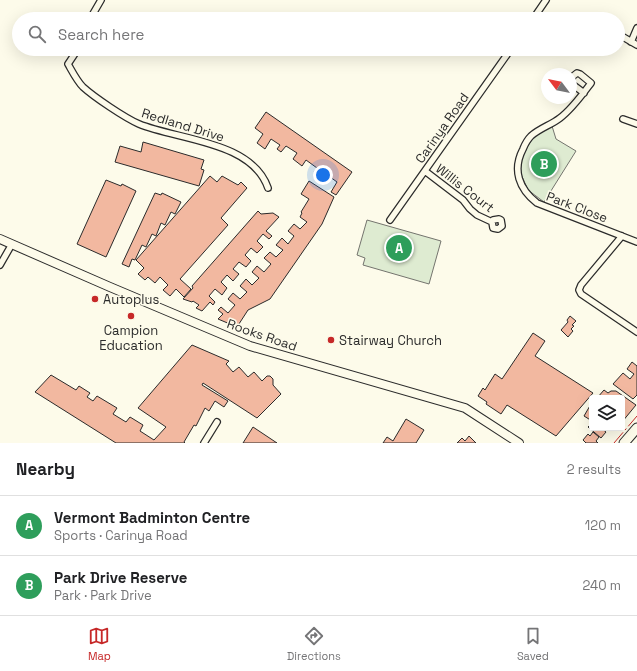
<!DOCTYPE html>
<meta charset="utf-8">
<style>
:root{--surface:#fff;--page:#f2f2f2;--text:#202124;--muted:#757577;--line:#e0e0e0;--accent:#c62828}
body{margin:0;font-family:"Space Grotesk",sans-serif;background:var(--page);color:var(--text)}
.controls{position:absolute;right:12px;bottom:12px;display:grid;overflow:hidden;border-radius:4px;box-shadow:0 4px 16px #0002}
.controls button{width:36px;height:36px;display:grid;place-items:center;padding:0;border:0;border-bottom:1px solid var(--line);background:var(--surface);color:var(--text);font:20px sans-serif}
.compass{position:absolute;left:541px;top:68px;width:36px;height:36px;border-radius:50%;background:var(--surface);box-shadow:0 4px 16px #0002;rotate:302deg}
.you{position:absolute;left:323px;top:175px;width:14px;height:14px;margin:-10px;border:3px solid #fff;border-radius:50%;background:#1a73e8;box-shadow:0 0 0 6px #1a73e833}
.badge{display:grid;place-items:center;width:26px;height:26px;border-radius:50%;background:var(--accent);color:#fff;font-size:13px;font-weight:700}
.pin{position:absolute;translate:-50% -50%;border:2px solid #fff;box-shadow:0 1px 4px #0006}
.list{margin:0;padding:0;list-style:none}
h2{display:flex;justify-content:space-between;align-items:center;height:52px;margin:0;padding:0 16px;font-size:17px}
h2 small{font-size:13px;font-weight:400;color:var(--muted)}
.list li{display:grid;grid-template-columns:26px 1fr auto;gap:12px;align-items:center;box-sizing:border-box;height:60px;padding:0 16px;border-top:1px solid var(--line)}
.list b{display:block;font-size:15px;white-space:nowrap}
.list p{margin:0;font-size:13px;white-space:nowrap;color:var(--muted)}
.list em{font-size:13px;font-style:normal;color:var(--muted)}
.icon{flex:none;width:22px;height:22px;fill:none;stroke:currentColor;stroke-width:2;stroke-linecap:round;stroke-linejoin:round}
.map{position:relative;flex:none;width:637px;height:443px;overflow:hidden}
.search{position:absolute;background:var(--surface);box-shadow:0 4px 16px #0002;left:12px;right:12px;top:12px;height:44px;display:flex;align-items:center;gap:10px;box-sizing:border-box;padding:0 14px;border-radius:22px;color:var(--muted);font-size:15px}
.sheet{height:172px;background:var(--surface)}
nav{display:flex;justify-content:space-around;align-items:center;box-sizing:border-box;height:56px;border-top:1px solid var(--line);background:var(--surface);font-size:11px;color:var(--muted)}
nav a{display:grid;justify-items:center;gap:2px}
nav .on{color:var(--accent)}
.map>svg:first-child{display:block}
.green{fill:#deebd1;stroke:#74746e}
.building{fill:#f2b8a0;stroke:#2b2b2b}
.lines{fill:none;stroke-linecap:round;stroke-linejoin:round}
.street-casing{stroke:#2b2b2b;stroke-width:8}
.secondary-casing{stroke:#2b2b2b;stroke-width:10}
.primary-casing{stroke:#2b2b2b;stroke-width:11}
.street{stroke:#fdfbea;stroke-width:5.5}
.secondary{stroke:#fdfbea;stroke-width:8}
.primary{stroke:#fdfbea;stroke-width:9}
.power{stroke:#c62828;stroke-width:1;stroke-dasharray:14 3 2 3;stroke-linecap:butt}
.poi-dot{fill:#c62828;stroke:#fdfbea;stroke-width:1.5}
.labels{text-anchor:middle;dominant-baseline:central;stroke-width:3;stroke-linejoin:round;paint-order:stroke}
.street-label{font-size:13px;fill:#2b2b2b;stroke:#fdfbea}
.poi-label{font-size:13px;fill:#2b2b2b;stroke:#fdfbea;text-anchor:start}
</style>
<div class="map">
<svg width="637" height="443" viewBox="0 0 637 443">
<rect width="100%" height="100%" fill="#fdfbea"/>
<path class="green" d="M552 126 556 139 576 151 544 202 528 190 520 172 521 156 534 137Z
M367 220 441 241 429 284 363 265 365 258 357 255Z"/>
<path class="building" d="M266 112 352 172 336 195 331 192 337 182 326 174 323 178 314 172 317 168 306 160 302 166 293 159 297 153 286 146 281 152 277 149 280 145 271 139 265 149 257 143 263 134 255 128Z
M143 142 204 160 201 169 204 170 199 186 115 162 120 146 141 152Z
M210 176 217 182 222 176 238 185 241 182 247 188 221 218 228 225 180 279 191 289 184 297 176 289 170 296 163 290 168 285 160 277 155 283 148 277 145 280 138 274 144 268 136 260Z
M106 180 121 186 122 184 136 191 106 257 77 244Z
M309 181 334 197 322 224 270 299 248 310 237 327 218 319 223 314 218 310 221 307 228 313 235 305 228 299 233 293 240 299 247 292 240 286 246 279 252 285 259 278 252 272 257 266 264 272 271 264 264 258 270 252 276 257 283 250 276 245 282 238 288 244 294 236 288 231 294 224 300 229 307 222 300 217 302 213 301 212 309 199 301 194Z
M155 193 161 195 162 193 181 202 175 214 171 212 165 225 161 223 156 236 152 234 146 247 142 245 135 260 132 259 129 267 122 264Z
M258 211 261 214 273 213 279 217 266 231 272 236 269 239 263 234 257 241 263 247 257 253 251 248 245 255 251 261 246 267 239 262 233 269 239 274 233 281 227 275 221 282 227 288 222 295 215 289 209 296 215 302 213 305 210 302 202 311 196 308 199 305 193 301 192 302 183 299 193 288 192 286Z
M570 316 576 321 572 325 574 326 571 329 573 331 568 337 561 330 568 322 567 320Z
M533 333 545 341 535 356 593 393 556 436 507 405 501 414 486 404 487 402 478 396 483 388 485 390 495 374 502 379Z
M192 345 229 361 226 364 233 372 239 367 248 377 254 372 262 381 267 376H270L273 379V385L281 394 257 418 203 383 202 385 228 401 224 407 215 401 209 411 205 408 196 426 194 425 184 442 185 443H116L35 392 51 375 76 390 79 386 90 393 87 397 93 401 97 396 117 408 113 414 126 422 130 417 143 425 140 431 154 440 166 427 138 408Z
M632 362 637 366V395L633 399 613 384 623 373 630 379 634 374 627 369Z
M604 390 608 393 611 391H616L636 405 622 422V398H597Z
M591 404 592 405V421L584 416Z
M406 419 424 430 416 443H383L387 437 393 441Z
M592 423V428H601L606 432 601 438 588 427Z
M253 427 277 443H243Z
M593 432 599 437 596 441 598 443H586L583 440 588 434 590 436Z
M469 436 476 443H457L462 438 465 441Z"/>
<g class="lines">
<g class="street-casing">
<path id="street" d="M90 19 101 0
M533 19 546 0
M618 34 637 45
M631 42 637 28
M78 49 68 64C72 71 77 81 83 87 94 97 125 118 139 124 178 140 252 141 268 188
M584 93 572 84V77L577 73 580 74 591 83C582 95 572 109 560 118 551 125 540 128 531 136 528 139 525 144 523 149 512 170 519 189 537 203L637 242
M623 119 637 124
M425 171 463 200 470 209 477 215 492 222 493 228 498 229 502 226 501 220 499 219 493 220 492 222
M390 220 511 49
M622 236 581 285 579 290 581 294 637 332
M0 265 12 244
M204 443 217 422"/>
</g>
<g class="secondary-casing">
<path id="secondary" d="M0 239 110 287 250 346 465 408 519 443"/>
</g>
<g class="primary-casing">
<path id="primary" d="M624 443 637 428"/>
</g>
<use href="#street" class="street"/>
<use href="#secondary" class="secondary"/>
<use href="#primary" class="primary"/>
<path class="power" d="M614 443 637 416"/>
</g>
<g class="poi-dot">
<circle cx="95" cy="299" r="4"/>
<circle cx="131" cy="316" r="4"/>
<circle cx="331" cy="340" r="4"/>
</g>
<g class="labels">
<g class="street-label">
<text transform="translate(183 125) rotate(17)">Redland Drive</text>
<text transform="translate(442 128) rotate(-55)">Carinya Road</text>
<text transform="translate(465 188) rotate(38)">Willis Court</text>
<text transform="translate(577 207) rotate(21)">Park Close</text>
<text transform="translate(262 335) rotate(19)">Rooks Road</text>
</g>
<g class="poi-label">
<text x="103" y="299">Autoplus</text>
<text x="131" y="330" text-anchor="middle">Campion<tspan x="131" dy="15">Education</tspan></text>
<text x="339" y="340">Stairway Church</text>
</g>
</g>
</svg>
<div class="controls">
<button><svg class="icon" aria-label="layers" viewBox="0 0 24 24"><path d="M12 4l9 5-9 5-9-5zM3 14l9 5 9-5"/></svg></button>
</div>
<svg class="compass" viewBox="-18 -18 36 36"><path d="M0-13l5 13h-10z" fill="#e53935"/><path d="M0 13l5-13h-10z" fill="#757577"/></svg>
<div class="you"></div>
<div class="pin badge" style="left:399px;top:248px;background:#2e9e5b">A</div>
<div class="pin badge" style="left:544px;top:164px;background:#2e9e5b">B</div>
<div class="search"><svg class="icon" aria-label="search" viewBox="0 0 24 24"><circle cx="10" cy="10" r="6"/><path d="M15 15l6 6"/></svg>Search here</div>
</div>
<section class="sheet">
<h2>Nearby<small>2 results</small></h2>
<ul class="list">
<li><span class="badge" style="background:#2e9e5b">A</span><div><b>Vermont Badminton Centre</b><p>Sports · Carinya Road</p></div><em>120 m</em></li>
<li><span class="badge" style="background:#2e9e5b">B</span><div><b>Park Drive Reserve</b><p>Park · Park Drive</p></div><em>240 m</em></li>
</ul>
</section>
<nav>
<a class="on"><svg class="icon" aria-label="map" viewBox="0 0 24 24"><path d="M3 6l6-2 6 2 6-2v14l-6 2-6-2-6 2zM9 4v14M15 6v14"/></svg>Map</a>
<a><svg class="icon" aria-label="directions" viewBox="0 0 24 24"><path d="M12 3l9 9-9 9-9-9zM9 14v-3h6M13 9l2 2-2 2"/></svg>Directions</a>
<a><svg class="icon" aria-label="saved" viewBox="0 0 24 24"><path d="M7 4h10v16l-5-4-5 4z"/></svg>Saved</a>
</nav>
